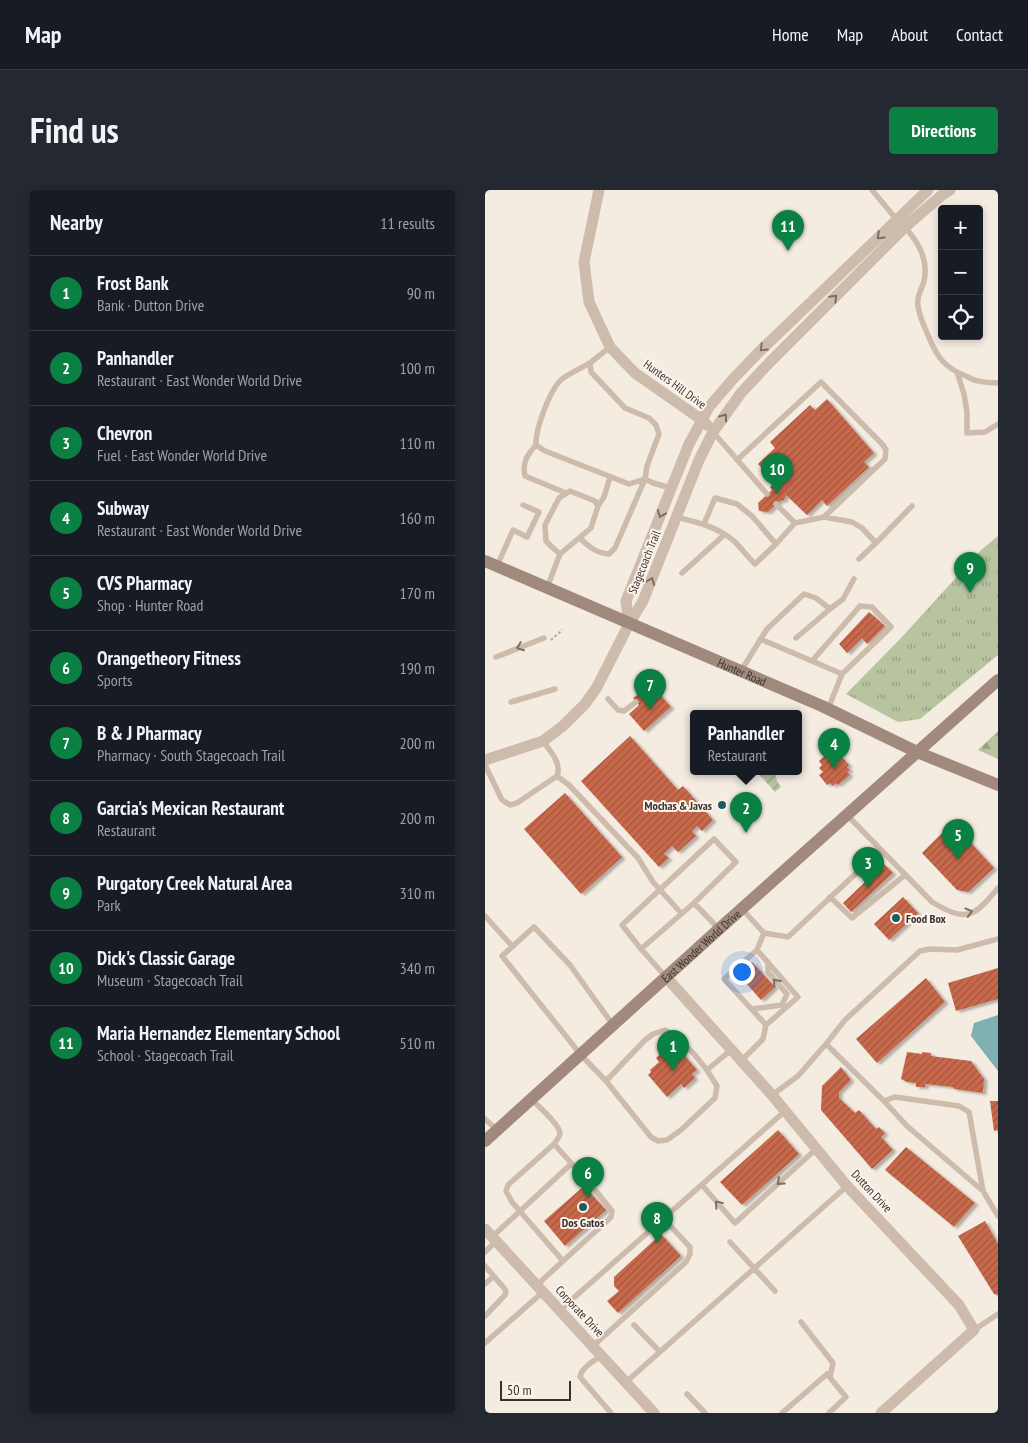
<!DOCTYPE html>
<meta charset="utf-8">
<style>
:root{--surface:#171b24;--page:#242831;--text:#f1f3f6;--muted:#9ea1a6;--line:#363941;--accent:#0b8043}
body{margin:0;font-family:"PT Sans Narrow",sans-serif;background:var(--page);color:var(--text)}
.controls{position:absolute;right:15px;top:15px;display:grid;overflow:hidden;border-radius:5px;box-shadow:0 2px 8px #0003}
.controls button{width:45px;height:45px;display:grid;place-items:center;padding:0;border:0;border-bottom:1px solid var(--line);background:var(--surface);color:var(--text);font:25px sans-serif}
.scale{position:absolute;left:15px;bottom:12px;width:71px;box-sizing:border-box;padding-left:5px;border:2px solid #3b302b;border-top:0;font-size:14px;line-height:18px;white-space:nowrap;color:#3b302b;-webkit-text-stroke:4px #fbf5ee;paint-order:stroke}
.you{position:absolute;left:256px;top:781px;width:18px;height:18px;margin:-12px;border:4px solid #fff;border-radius:50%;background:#1a73e8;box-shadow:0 0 0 8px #1a73e833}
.badge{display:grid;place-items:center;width:32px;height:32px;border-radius:50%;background:var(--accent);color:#fff;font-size:16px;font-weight:700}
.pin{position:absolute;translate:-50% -41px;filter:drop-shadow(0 1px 2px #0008)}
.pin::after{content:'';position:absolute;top:26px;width:18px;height:15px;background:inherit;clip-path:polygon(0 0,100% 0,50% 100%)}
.popup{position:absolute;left:205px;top:520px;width:112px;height:65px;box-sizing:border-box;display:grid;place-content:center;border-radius:5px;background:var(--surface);filter:drop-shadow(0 1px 4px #0005);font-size:16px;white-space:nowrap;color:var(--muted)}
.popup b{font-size:19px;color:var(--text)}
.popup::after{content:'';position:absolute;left:50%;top:100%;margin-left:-10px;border:10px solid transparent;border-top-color:var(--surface)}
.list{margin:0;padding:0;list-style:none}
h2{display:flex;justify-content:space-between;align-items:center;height:65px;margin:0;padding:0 20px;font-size:21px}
h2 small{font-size:16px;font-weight:400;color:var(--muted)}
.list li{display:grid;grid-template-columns:32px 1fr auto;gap:15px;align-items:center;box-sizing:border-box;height:75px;padding:0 20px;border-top:1px solid var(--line)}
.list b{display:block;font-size:19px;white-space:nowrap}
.list p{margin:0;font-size:16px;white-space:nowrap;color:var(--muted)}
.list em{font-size:16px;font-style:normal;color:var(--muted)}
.icon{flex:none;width:28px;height:28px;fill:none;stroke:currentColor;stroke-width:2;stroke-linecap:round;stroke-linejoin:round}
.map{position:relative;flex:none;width:513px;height:1223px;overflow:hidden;border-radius:5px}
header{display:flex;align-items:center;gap:30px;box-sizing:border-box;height:70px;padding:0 25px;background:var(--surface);border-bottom:1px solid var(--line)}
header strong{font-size:24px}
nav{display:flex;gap:28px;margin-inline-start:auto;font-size:18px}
.intro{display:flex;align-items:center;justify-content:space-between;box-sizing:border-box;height:120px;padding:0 30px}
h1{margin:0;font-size:35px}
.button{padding:12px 22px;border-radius:5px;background:var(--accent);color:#fff;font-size:18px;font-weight:700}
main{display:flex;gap:30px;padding:0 30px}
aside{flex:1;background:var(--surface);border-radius:5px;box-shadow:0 2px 8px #0003}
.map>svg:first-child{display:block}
.grass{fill:url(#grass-tufts)}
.forest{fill:url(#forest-firs)}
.garden{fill:url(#garden-furrows)}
.water{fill:#7fb0b2}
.building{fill:url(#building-hatch);filter:url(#shadow)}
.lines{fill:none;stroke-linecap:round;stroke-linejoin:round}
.path{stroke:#b9a596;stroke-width:2;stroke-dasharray:2.5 2.5;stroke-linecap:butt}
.lane{stroke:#cdbbac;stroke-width:5.5}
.street{stroke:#cdbbac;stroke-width:11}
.secondary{stroke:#a18a7d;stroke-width:12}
.oneway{stroke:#7d6f65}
.poi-dot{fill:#1f5a5e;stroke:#fbf5ee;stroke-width:2}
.labels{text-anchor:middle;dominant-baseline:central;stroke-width:4;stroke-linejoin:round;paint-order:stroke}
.street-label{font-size:12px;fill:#3b302b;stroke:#fbf5ee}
.poi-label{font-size:12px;font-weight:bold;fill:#3b302b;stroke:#fbf5ee;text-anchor:end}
</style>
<header>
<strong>Map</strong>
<nav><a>Home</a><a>Map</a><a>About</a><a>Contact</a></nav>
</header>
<div class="intro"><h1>Find us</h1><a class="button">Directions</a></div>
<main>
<aside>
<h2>Nearby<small>11 results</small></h2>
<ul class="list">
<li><span class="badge">1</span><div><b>Frost Bank</b><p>Bank · Dutton Drive</p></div><em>90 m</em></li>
<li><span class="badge">2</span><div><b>Panhandler</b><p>Restaurant · East Wonder World Drive</p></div><em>100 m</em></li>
<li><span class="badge">3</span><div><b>Chevron</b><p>Fuel · East Wonder World Drive</p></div><em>110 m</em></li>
<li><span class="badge">4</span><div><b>Subway</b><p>Restaurant · East Wonder World Drive</p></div><em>160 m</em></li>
<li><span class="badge">5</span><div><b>CVS Pharmacy</b><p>Shop · Hunter Road</p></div><em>170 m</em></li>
<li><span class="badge">6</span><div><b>Orangetheory Fitness</b><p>Sports</p></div><em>190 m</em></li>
<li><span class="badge">7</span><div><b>B &amp; J Pharmacy</b><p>Pharmacy · South Stagecoach Trail</p></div><em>200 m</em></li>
<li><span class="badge">8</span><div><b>Garcia's Mexican Restaurant</b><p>Restaurant</p></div><em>200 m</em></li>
<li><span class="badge">9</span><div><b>Purgatory Creek Natural Area</b><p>Park</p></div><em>310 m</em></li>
<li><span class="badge">10</span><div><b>Dick's Classic Garage</b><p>Museum · Stagecoach Trail</p></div><em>340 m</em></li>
<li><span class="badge">11</span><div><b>Maria Hernandez Elementary School</b><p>School · Stagecoach Trail</p></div><em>510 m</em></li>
</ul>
</aside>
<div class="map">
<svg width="513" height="1223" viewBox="0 0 513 1223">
<defs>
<pattern id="grass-tufts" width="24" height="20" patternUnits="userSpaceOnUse" patternTransform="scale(1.25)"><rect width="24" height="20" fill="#b8c4a0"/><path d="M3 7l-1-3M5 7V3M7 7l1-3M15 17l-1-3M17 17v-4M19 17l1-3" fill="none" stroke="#97a083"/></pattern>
<pattern id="forest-firs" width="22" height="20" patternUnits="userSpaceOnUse" patternTransform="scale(1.25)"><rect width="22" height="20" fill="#b8c4a0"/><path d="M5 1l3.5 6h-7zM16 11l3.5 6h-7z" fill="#97a083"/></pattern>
<pattern id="garden-furrows" width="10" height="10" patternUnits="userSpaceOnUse" patternTransform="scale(1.25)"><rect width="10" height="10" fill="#b8c4a0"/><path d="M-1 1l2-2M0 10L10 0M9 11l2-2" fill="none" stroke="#97a083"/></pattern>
<pattern id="building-hatch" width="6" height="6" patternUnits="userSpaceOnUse" patternTransform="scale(1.25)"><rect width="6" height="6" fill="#c8694b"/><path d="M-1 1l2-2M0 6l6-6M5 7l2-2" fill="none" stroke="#a4573f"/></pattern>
<filter id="shadow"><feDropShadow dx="3.5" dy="2" stdDeviation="1" flood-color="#0004"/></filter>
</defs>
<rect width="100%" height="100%" fill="#f4ebe1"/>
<path class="grass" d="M513 346V465L435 529 413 532 361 504 417 447 496 360Z"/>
<path class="forest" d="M513 541V569L493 560Z"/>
<path class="garden" d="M272 582H290L292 591 296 597 290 602Z"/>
<path class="water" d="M513 825V881L486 846 489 833Z"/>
<path class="building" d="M342 209 389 263 379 272 384 277 342 316 337 310 322 325 301 305 299 310 295 311 283 322 274 321 273 313 287 300 285 297 290 292 273 274 290 258 285 252 325 215 330 220Z
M384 422 400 436 382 454 377 448 362 463 354 454Z
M171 500 186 517 159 541 144 524 154 515 148 508 156 502 161 508Z
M145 546 193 600 198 596 228 630 217 641 212 636 207 641 211 646 193 662 187 656 179 664 184 668 174 677 96 591Z
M346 560 353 568 355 565 364 575 362 577 365 580 362 582 365 585 353 595 351 593 348 596 345 593 342 595 334 585 338 582 334 578 337 575 334 571Z
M80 603 137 667 96 704 39 639Z
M462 638 474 640 509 678 483 702 472 700 437 663Z
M399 674 408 683 366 722 358 713Z
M418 707 433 723 404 750 389 734Z
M267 772 290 797 276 810 253 784Z
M513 778V809L471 821 463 793Z
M441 788 460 812 392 873 371 849Z
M187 856 191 861 194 859 212 880 207 884 210 888 199 898 196 894 182 907 163 885 166 882 165 880 174 872 171 868 179 860 180 862Z
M422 862 437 864V862L446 863V866L486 871 499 889 498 903 469 899 468 897 440 894V897H431V893L422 892 416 889Z
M356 877 366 890 354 902V908L370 923 374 920 391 939 394 937 400 943 396 947 408 960 387 979 336 920 337 896Z
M505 911H513V940L509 941Z
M293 940 314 964 257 1015 235 992Z
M421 957 490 1013 469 1037 400 980Z
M99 996 121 1020 80 1056 59 1031Z
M500 1031 513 1054V1105L509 1104 473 1046Z
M176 1044 196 1066 133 1123 122 1111 134 1101 129 1096V1087Z"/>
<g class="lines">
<path class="path" d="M66 450 75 442 77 439"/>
<path class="lane" d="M387 0 412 30
M419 36C433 52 444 69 439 91 437 100 431 106 433 116 434 126 439 136 443 145 452 168 460 178 483 187 487 189 490 191 494 191 500 193 507 192 513 193
M125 157 105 173 106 182 140 218 164 228 171 235 174 244 162 276 160 289 168 293 186 298
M105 173C96 178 85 183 77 189 65 199 50 240 51 255L60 261 144 294 160 289
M472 182 479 204 482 222V243L500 242 513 234
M228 242 282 304
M51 255C42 265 37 273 40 286L81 303
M252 270 336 192 398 255 401 260 400 269 339 327
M291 314 310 333
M113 316 119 307 125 287
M191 327C211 332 233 337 249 351 256 358 263 367 270 374L291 354 310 333 339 327 367 332 377 338 391 353 427 316
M219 334 230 308 252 314 267 326 291 354
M95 348C104 357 111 363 124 364L130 358 160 289
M374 369 391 353
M12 376 28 340 42 347 54 322 38 315
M197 383 239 345
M62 398 75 364 106 338 113 316 110 311 85 301 74 308 60 335 61 351 68 358 75 364
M311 448 345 419
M275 449 327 471 375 416 387 417 406 437 357 484 343 519
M11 467 59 448
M327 471 357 484
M256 481 282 439 319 404 331 408 345 419 358 409 369 389
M159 505 164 500 172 483
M123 509 133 520 139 521 151 512
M26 512 70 499
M0 575 17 610 25 615 32 613 72 586C77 573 65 561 58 551
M72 586 84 595 153 668 168 692 196 723
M362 625 447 712C482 733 489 727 513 698
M345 707 367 728 420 685
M257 719 279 743 303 747 396 660
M0 726 27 756
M156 759 137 735 229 649 251 672 209 713
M272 760 313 807 281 835
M181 787 156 759 209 713 234 739
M267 819 297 815 302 804 283 782V772
M180 840 193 848 209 864 222 880 232 896 230 908 196 940 182 950 173 951 166 947 121 891 159 851 168 844Z
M341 854 399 911 422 936 498 1001 513 1026
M256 871 278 849 281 835 239 789 272 760 279 743
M222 880 246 860
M121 891 96 865 17 766 49 737 85 775 128 835
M287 905 313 886 341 854 360 830 435 761 445 759 472 760 513 749
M46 909C53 916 74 934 75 943 75 947 71 951 69 954L23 995 21 1001 27 1012 78 1071 123 1030 126 1027 127 1021 107 996 69 954
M399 911 410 907 474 916 484 922 498 1001
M0 929 12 940
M217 995 250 1033 331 959
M7 1047 86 974
M245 1052 290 1101
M0 1062 11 1051
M0 1076 19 1098 21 1101 20 1105 0 1126
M0 1094 9 1086
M52 1095 78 1071
M75 1120 299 922
M316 1132 348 1173 345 1187
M149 1135 175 1162
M489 1140 513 1124
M0 1153 58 1102
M108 1156 201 1072 205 1064V1057L178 1028
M117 1165C109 1171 96 1178 95 1187L126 1223
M141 1192 362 996
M202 1204 220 1223
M297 1223 342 1184 361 1207 344 1223"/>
<path class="street" d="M114 0 99 72 104 112 125 157 150 183 217 230 222 235
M144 434 141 411 204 254 217 230 224 217 248 189 274 162 443 0
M0 570 58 551 78 536 100 514 112 497 144 434 158 411 214 270 228 242 256 203 284 173 420 37 457 5 465 0
M181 787 287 905 362 996 474 1115 489 1140 396 1223
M0 1039 169 1223"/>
<g class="secondary">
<path id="s1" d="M0 371 337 516 432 562 513 595"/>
<path id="s2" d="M0 951 234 739 513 490"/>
</g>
</g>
<defs><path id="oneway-chevron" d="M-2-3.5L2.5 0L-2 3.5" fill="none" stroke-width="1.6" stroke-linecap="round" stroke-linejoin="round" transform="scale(1.25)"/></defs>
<g class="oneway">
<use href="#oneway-chevron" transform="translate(395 46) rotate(136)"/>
<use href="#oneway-chevron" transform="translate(349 108) rotate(-45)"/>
<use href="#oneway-chevron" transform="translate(278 158) rotate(136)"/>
<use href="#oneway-chevron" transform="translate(239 227) rotate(-55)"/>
<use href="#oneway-chevron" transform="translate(176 324) rotate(112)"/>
<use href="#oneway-chevron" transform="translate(166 391) rotate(-69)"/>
<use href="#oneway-chevron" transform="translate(35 457) rotate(159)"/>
<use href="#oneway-chevron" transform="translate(484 722) rotate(-16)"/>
<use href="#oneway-chevron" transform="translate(291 792) rotate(-132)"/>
<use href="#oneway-chevron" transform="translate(295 992) rotate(138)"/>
<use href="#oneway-chevron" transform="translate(233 1014) rotate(-131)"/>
</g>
<g class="poi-dot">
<circle cx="237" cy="615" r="5"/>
<circle cx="411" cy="728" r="5"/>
<circle cx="98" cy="1017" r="5"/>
</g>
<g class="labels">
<g class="street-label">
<text transform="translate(190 194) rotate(36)">Hunters Hill Drive</text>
<text transform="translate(159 372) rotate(-68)">Stagecoach Trail</text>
<text stroke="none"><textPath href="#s1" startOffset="280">Hunter Road</textPath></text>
<text stroke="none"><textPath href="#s2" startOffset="291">East Wonder World Drive</textPath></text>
<text transform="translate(387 1001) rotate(47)">Dutton Drive</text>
<text transform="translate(95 1121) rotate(47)">Corporate Drive</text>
</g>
<g class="poi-label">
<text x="227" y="615">Mochas &amp; Javas</text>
<text x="421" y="728" text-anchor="start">Food Box</text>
<text x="98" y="1032" text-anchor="middle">Dos Gatos</text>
</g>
</g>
</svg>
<div class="controls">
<button>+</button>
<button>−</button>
<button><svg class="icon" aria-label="locate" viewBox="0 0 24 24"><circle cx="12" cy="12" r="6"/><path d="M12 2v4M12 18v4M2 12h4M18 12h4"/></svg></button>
</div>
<div class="scale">50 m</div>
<div class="you"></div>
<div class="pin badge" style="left:188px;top:881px">1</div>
<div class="pin badge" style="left:261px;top:643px">2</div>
<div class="popup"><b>Panhandler</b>Restaurant</div>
<div class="pin badge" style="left:383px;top:698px">3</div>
<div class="pin badge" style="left:349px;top:579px">4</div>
<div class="pin badge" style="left:473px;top:670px">5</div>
<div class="pin badge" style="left:103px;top:1008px">6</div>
<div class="pin badge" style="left:165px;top:520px">7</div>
<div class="pin badge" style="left:172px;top:1053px">8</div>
<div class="pin badge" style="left:485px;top:403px">9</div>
<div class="pin badge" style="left:292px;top:304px">10</div>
<div class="pin badge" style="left:303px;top:61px">11</div>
</div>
</main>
